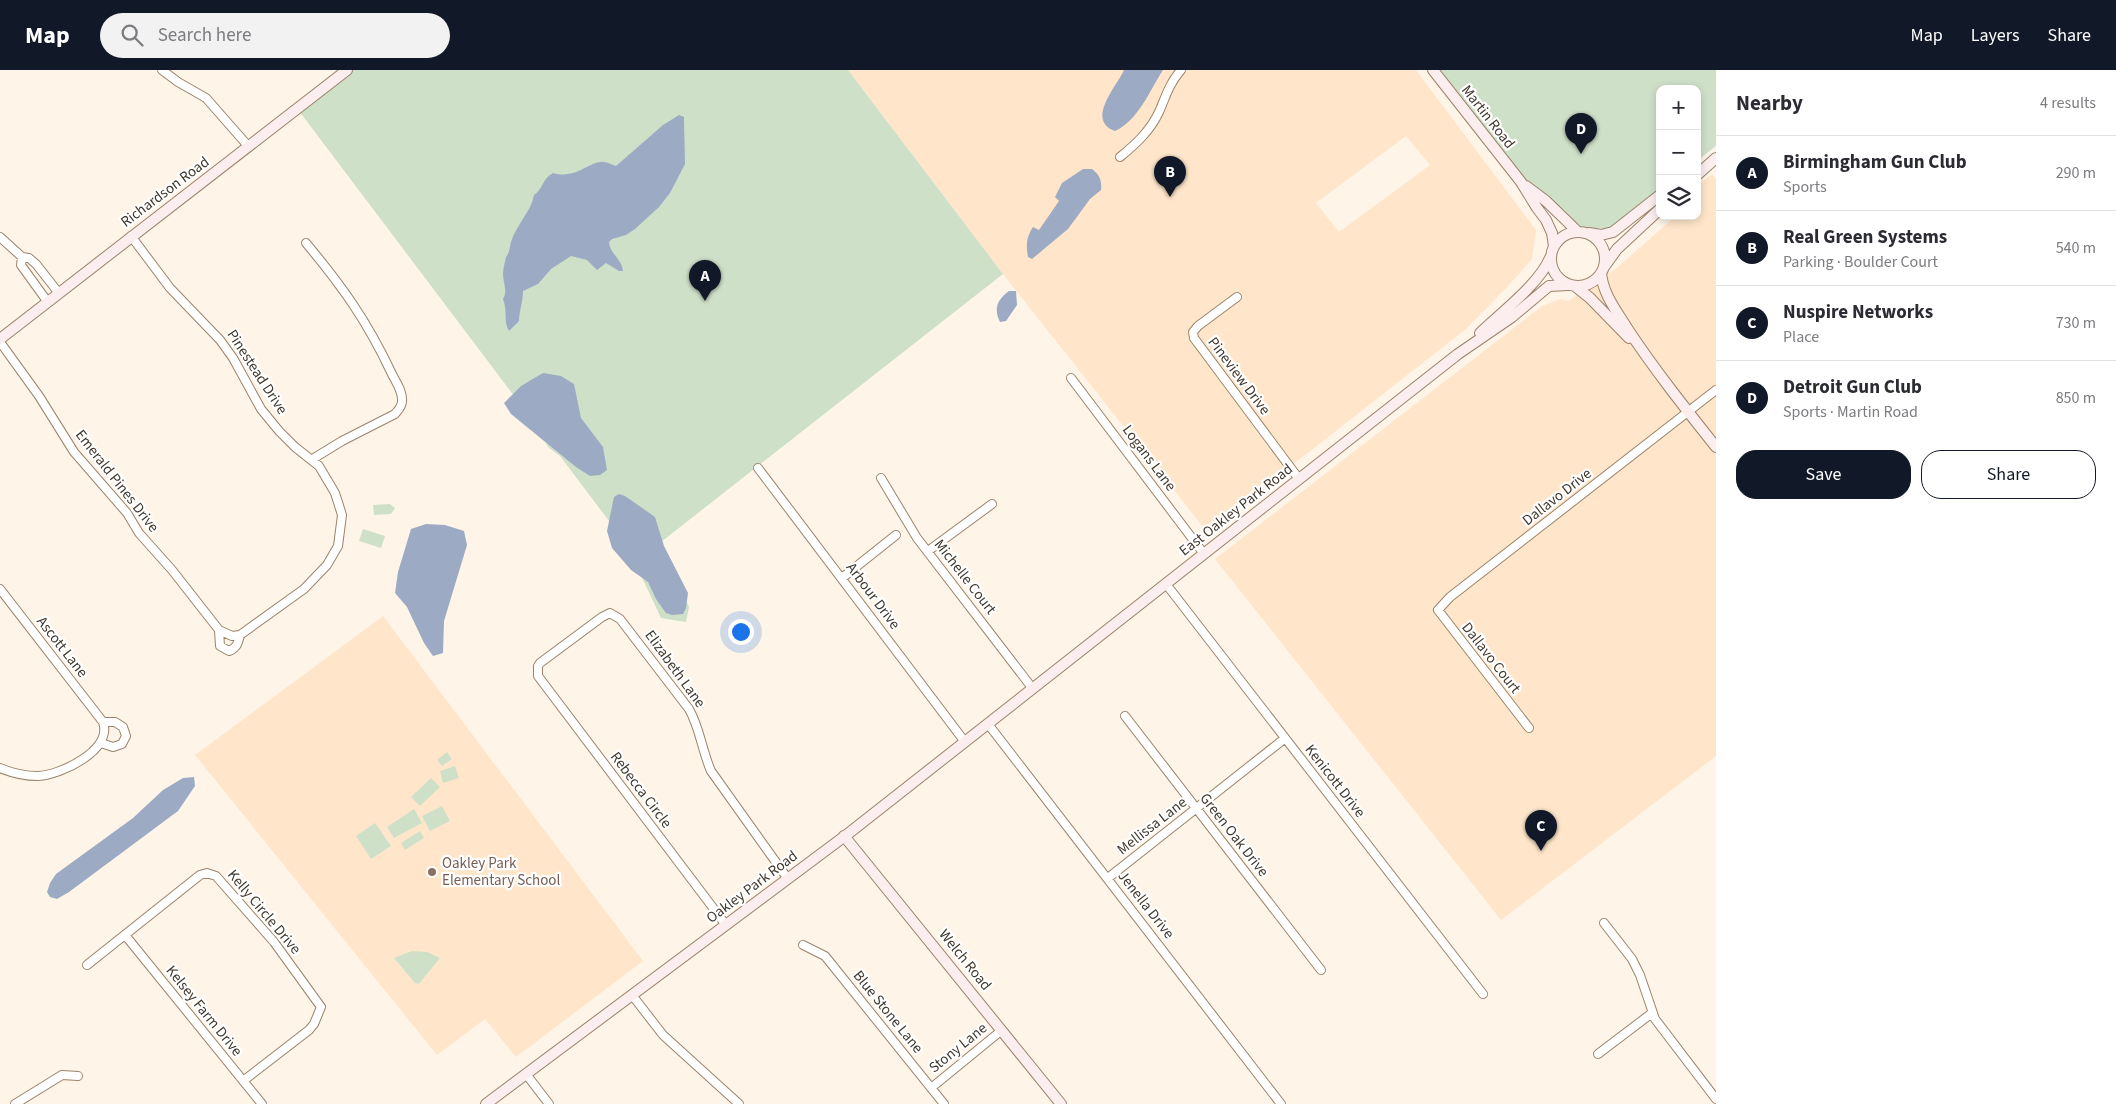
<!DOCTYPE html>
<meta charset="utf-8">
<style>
:root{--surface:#fff;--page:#f2f2f3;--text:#2b2b33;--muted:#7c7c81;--line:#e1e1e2;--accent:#111827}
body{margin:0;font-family:"Source Sans 3",sans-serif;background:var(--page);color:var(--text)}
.controls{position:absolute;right:15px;top:15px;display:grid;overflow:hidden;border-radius:10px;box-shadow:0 2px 8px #0003}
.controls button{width:45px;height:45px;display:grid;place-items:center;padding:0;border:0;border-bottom:1px solid var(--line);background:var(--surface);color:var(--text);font:25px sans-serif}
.you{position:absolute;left:740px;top:561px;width:18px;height:18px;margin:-12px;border:4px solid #fff;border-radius:50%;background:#1a73e8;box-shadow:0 0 0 8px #1a73e833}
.badge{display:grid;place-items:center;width:32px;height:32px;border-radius:50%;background:var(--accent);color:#fff;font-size:16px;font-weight:700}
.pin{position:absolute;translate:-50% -41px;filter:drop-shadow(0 1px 2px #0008)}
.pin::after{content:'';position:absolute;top:26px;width:18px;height:15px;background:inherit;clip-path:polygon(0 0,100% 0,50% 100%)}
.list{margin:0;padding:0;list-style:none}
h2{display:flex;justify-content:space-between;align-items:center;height:65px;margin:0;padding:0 20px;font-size:21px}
h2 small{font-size:16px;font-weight:400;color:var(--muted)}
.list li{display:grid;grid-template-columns:32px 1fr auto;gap:15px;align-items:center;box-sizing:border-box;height:75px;padding:0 20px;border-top:1px solid var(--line)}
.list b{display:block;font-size:19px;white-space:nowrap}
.list p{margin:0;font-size:16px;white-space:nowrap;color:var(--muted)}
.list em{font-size:16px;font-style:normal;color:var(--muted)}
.actions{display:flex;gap:10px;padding:15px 20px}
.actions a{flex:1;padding:11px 0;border:1px solid var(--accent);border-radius:20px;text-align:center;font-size:18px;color:var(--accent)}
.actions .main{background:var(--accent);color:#fff}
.icon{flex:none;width:28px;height:28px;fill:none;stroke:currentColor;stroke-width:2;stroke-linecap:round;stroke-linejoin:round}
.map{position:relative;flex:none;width:1716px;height:1034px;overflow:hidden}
header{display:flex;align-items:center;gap:30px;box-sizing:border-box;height:70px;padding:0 25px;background:var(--accent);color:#fff}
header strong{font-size:24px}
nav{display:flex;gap:28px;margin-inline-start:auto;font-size:18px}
.search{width:350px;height:45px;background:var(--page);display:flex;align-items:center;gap:12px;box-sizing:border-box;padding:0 18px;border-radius:28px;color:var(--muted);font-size:19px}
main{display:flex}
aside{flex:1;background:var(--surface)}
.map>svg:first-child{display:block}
.built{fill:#ffe6ca;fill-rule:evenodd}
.green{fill:#cfe0c9}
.water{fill:#9daac4}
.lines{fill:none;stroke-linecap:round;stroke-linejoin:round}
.street-casing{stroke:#9b8369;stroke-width:10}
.secondary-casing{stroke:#9b8369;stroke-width:12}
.street{stroke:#fff;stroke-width:8}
.secondary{stroke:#fceeee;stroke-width:10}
.education-dot{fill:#8d6e63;stroke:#fff;stroke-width:2}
.labels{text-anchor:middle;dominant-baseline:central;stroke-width:4.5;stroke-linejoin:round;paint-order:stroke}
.street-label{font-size:15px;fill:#42382c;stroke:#fff}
.education-label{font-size:15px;fill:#785e54;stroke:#fff;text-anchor:start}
</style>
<header>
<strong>Map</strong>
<div class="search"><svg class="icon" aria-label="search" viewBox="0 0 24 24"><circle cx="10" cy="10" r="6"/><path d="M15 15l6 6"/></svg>Search here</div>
<nav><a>Map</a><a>Layers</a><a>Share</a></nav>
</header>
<main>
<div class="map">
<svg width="1716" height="1034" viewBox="0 0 1716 1034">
<rect width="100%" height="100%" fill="#fef4e8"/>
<path class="built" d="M848 0H1416L1536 160 1532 189 1508 216 1466 259 1207 462 1003 204ZM1406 66 1430 95 1339 162 1316 133Z
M1712 104 1716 109V686L1501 850 1215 489 1542 236 1560 229 1568 231 1618 197 1670 151V146H1697V116Z
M383 546 643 891 516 987 485 949 437 985 195 685Z"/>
<path class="green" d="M350 0H848L1003 204 661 472 689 537 686 552 661 548 638 499 612 455 560 386 549 378 518 331 299 41Z
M1437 0H1716V76L1697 91V19H1660V120L1609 159 1580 157 1542 121 1524 112Z
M390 434 395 438 391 444 374 445 373 435Z
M363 459 385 466 381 478 359 471Z
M447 682 452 689 442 696 437 690Z
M455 696 459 708 443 713 440 701Z
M431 708 440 717 420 736 411 727Z
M442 736 450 751 430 761 422 746Z
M414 739 422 753 394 768 387 757Z
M375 753 391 776 371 789 356 766Z
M420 761 424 768 405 780 401 773Z
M412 881 427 882 440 888 419 914 415 913 394 888Z"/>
<path class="water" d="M1124 0H1163C1150 20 1138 51 1115 61 1085 50 1117 16 1124 0Z
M679 45 684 47V51L685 94 670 123 659 137 635 159 626 165 612 169 609 172C610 184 622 189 623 201H619L606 193 597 200 587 190 571 186 551 199 538 214 523 221C523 232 519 241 519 251L509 261C503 251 508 241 503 229 508 221 503 213 503 204 503 199 505 192 506 187 510 182 509 179 511 172 516 155 531 142 534 125 542 120 543 108 553 103 577 110 590 90 604 92 608 92 612 95 616 96L663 55Z
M1083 99H1092C1100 105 1102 111 1101 120L1090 129 1068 159 1032 189 1028 187C1026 175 1026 168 1033 157L1039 160 1059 131 1055 127 1062 113Z
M1009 221H1016L1017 235 1006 251 1000 252C993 238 998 229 1009 221Z
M543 303 561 306 574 314 581 348 603 377 607 400 600 405 590 406 576 397 511 344 504 333 521 316Z
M619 424 625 426 655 447 664 476 688 523 686 538 683 544 672 545 666 543 656 529 648 512 631 500 612 478 607 461 614 427Z
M426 454 445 455 464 461 467 475 444 551 443 583 433 586 424 573 407 537 395 523 398 502 411 459Z
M194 707 195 716 178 741 69 822 57 829 50 827 47 822 50 813 56 804 133 748 163 720 183 708Z"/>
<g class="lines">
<g class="street-casing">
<path id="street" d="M162 0 178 12 206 28 249 77
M1120 87C1136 74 1150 61 1159 42 1166 26 1169 14 1181 0
M0 167 22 187 29 188 36 194 58 222
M306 173C342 216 367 251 391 302 395 311 403 321 402 331 402 337 398 340 395 344L342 371 311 390
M22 187 21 195 47 231
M1237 227 1198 256 1193 262 1194 268 1299 409
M0 272 39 326 74 382 127 443 139 463 172 500 219 560 232 566 240 565 304 519 327 495 338 476 342 445 335 423 319 396 295 377 279 361 261 339 233 288 220 270 170 218 131 166
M1071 308 1204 484
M758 398 965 672
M881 408 917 468 1033 619
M928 481 992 434
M842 508 896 465
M1166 514 1483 924
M0 519 103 652C113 680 61 705 38 706 24 706 12 703 0 698
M219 560 220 576 229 581C237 578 238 573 240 565
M1125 646 1321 900
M988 654 1281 1034
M1529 658 1438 540 1450 527 1716 320
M101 673 113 677 122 674 126 666 123 657 115 652H103
M1108 808 1284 669
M1604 853 1632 889 1640 905 1655 949 1716 1029
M726 855 538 606V596L540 593 602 547 610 543 620 549 689 639C700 658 702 681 711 701L788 809
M125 865 262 1034
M803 875 825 886 944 1034
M87 895 200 805 207 803 216 806 274 872 321 937 314 954 309 960 243 1011
M632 925 663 965 739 1034
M1598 984 1652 943
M526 1004 549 1034
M931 1018 1002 960
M15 1034 62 1005 78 1006"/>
</g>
<g class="secondary-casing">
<path id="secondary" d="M1433 0 1521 112 1537 138 1546 150 1552 163 1554 176
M1697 105 1716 88
M1526 116 1546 131 1577 161
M1551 189a27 27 0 1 1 54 0a27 27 0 1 1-54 0Z
M1589 163 1601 165 1613 162 1660 125
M1604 197 1617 179 1660 139
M1601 203C1603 224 1616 240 1627 258 1654 299 1685 338 1716 377
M1575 216 1590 228 1629 268
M1480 263C1502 242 1539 214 1550 188
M0 269 347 0
M844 766 1061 1034
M486 1034 849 763 1458 284 1512 247 1549 216 1568 215"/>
</g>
<use href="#street" class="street"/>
<use href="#secondary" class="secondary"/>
</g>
<circle class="education-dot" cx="432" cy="802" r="5"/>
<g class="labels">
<g class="street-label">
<text transform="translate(1488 47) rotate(52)">Martin Road</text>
<text transform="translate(165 122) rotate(-37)">Richardson Road</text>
<text transform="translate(257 302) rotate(57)">Pinestead Drive</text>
<text transform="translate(1239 306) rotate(53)">Pineview Drive</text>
<text transform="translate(1149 388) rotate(53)">Logans Lane</text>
<text transform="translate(117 411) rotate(52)">Emerald Pines Drive</text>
<text transform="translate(1557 427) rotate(-38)">Dallavo Drive</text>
<text transform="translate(1236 440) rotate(-38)">East Oakley Park Road</text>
<text transform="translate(965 507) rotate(52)">Michelle Court</text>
<text transform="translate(873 526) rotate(53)">Arbour Drive</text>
<text transform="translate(62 577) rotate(52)">Ascott Lane</text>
<text transform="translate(1491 588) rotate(52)">Dallavo Court</text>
<text transform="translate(675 599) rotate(54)">Elizabeth Lane</text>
<text transform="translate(1335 711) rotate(52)">Kenicott Drive</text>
<text transform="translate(641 720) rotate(53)">Rebecca Circle</text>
<text transform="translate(1152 756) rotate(-38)">Mellissa Lane</text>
<text transform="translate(1234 765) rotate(52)">Green Oak Drive</text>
<text transform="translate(752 817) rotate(-37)">Oakley Park Road</text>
<text transform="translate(1146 835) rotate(52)">Jenella Drive</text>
<text transform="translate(264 842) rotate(50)">Kelly Circle Drive</text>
<text transform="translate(965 890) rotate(51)">Welch Road</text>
<text transform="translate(204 941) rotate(51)">Kelsey Farm Drive</text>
<text transform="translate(888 942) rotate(51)">Blue Stone Lane</text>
<text transform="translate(958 978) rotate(-39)">Stony Lane</text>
</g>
<g class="education-label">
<text x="442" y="793">Oakley Park<tspan x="442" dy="17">Elementary School</tspan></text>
</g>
</g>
</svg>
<div class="controls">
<button>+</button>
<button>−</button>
<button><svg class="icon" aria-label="layers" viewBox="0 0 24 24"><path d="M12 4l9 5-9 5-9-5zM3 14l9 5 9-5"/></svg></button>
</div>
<div class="you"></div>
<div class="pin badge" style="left:705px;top:231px">A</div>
<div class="pin badge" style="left:1170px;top:127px">B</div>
<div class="pin badge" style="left:1541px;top:781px">C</div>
<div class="pin badge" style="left:1581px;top:84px">D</div>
</div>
<aside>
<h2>Nearby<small>4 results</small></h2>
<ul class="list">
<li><span class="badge">A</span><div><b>Birmingham Gun Club</b><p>Sports</p></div><em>290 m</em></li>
<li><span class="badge">B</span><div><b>Real Green Systems</b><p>Parking · Boulder Court</p></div><em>540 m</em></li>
<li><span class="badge">C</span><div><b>Nuspire Networks</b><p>Place</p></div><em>730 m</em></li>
<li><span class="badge">D</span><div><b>Detroit Gun Club</b><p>Sports · Martin Road</p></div><em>850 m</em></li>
</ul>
<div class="actions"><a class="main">Save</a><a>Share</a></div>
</aside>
</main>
